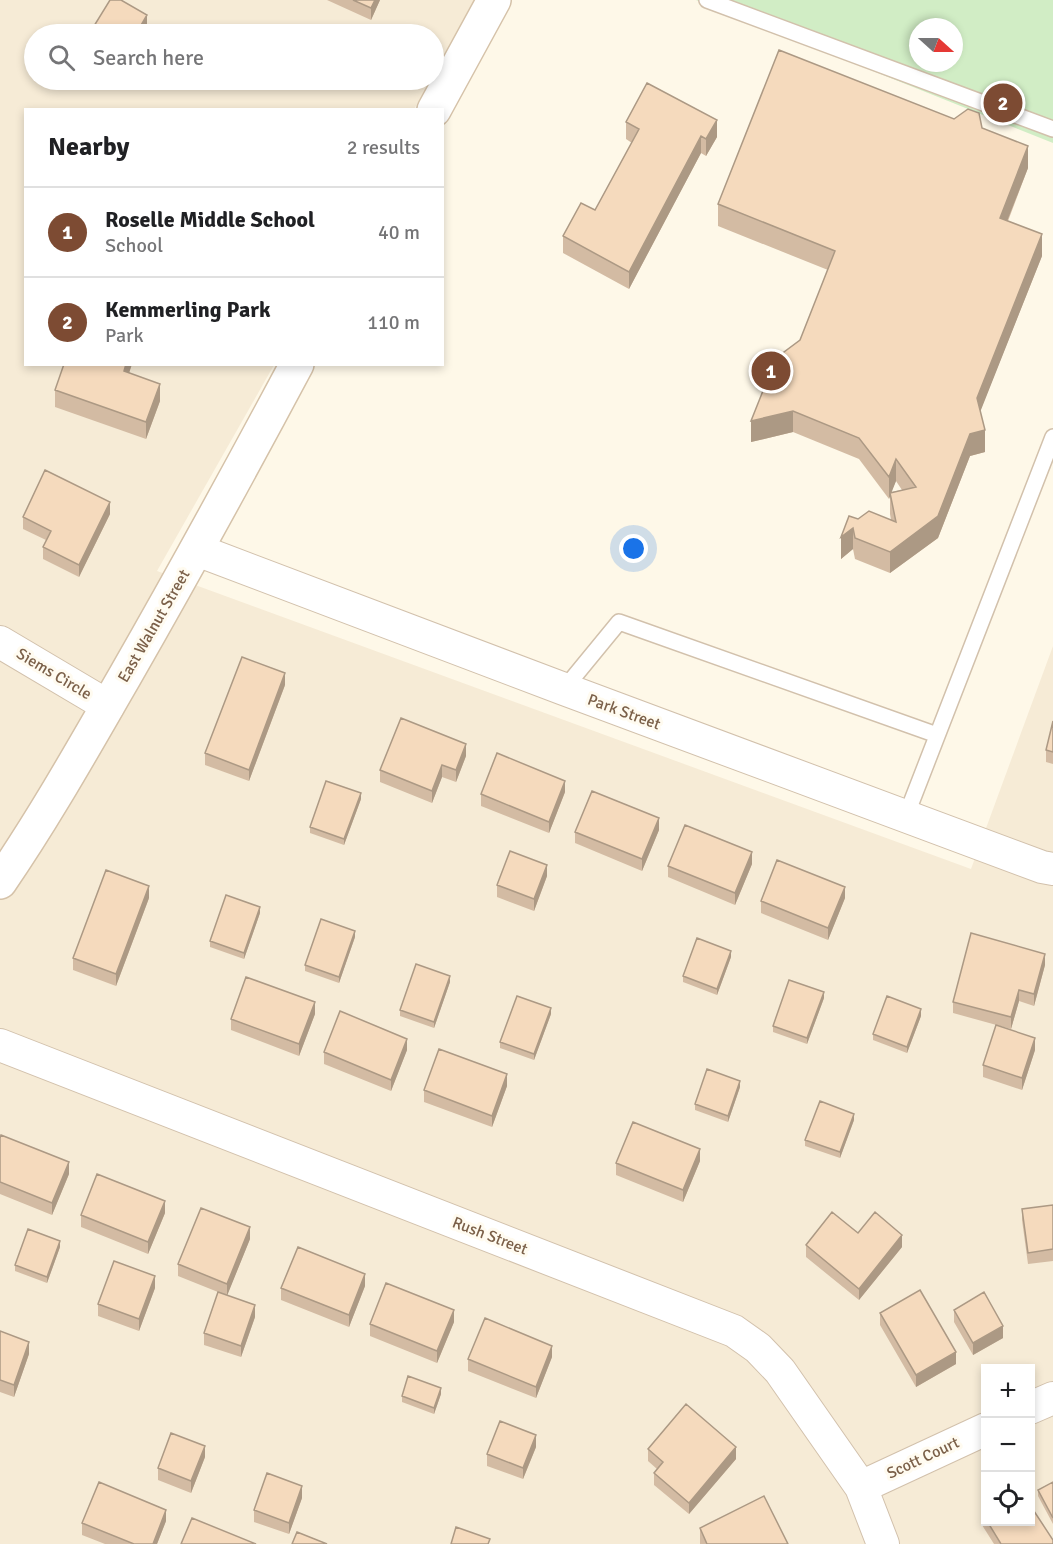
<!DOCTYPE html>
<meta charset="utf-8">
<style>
:root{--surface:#fff;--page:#f2f2f2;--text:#202124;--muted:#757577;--line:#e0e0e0;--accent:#7d4b33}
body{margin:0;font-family:Signika,sans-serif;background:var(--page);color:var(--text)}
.controls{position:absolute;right:18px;bottom:18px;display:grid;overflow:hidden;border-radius:0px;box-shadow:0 3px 9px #0003}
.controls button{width:54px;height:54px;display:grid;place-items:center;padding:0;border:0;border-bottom:2px solid var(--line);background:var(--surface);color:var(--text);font:30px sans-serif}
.compass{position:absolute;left:909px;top:18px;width:54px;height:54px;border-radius:50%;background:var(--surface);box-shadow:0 3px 9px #0003;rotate:111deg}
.you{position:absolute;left:634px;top:549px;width:21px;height:21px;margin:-15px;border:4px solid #fff;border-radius:50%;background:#1a73e8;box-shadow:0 0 0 9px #1a73e833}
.badge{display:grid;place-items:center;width:39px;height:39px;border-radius:50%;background:var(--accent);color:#fff;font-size:20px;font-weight:700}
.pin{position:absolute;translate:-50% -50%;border:3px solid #fff;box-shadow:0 2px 6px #0006}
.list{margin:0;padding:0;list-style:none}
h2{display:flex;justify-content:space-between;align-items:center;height:78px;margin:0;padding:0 24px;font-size:26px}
h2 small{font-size:20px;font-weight:400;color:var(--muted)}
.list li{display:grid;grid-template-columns:39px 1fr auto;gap:18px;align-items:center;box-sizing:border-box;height:90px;padding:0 24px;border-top:2px solid var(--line)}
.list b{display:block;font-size:22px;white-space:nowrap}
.list p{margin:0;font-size:20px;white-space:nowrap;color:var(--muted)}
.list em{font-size:20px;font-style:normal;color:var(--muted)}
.icon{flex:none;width:33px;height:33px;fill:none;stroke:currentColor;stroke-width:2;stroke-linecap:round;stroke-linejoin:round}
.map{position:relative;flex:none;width:1053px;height:1544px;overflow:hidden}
.search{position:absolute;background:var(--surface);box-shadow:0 3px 9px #0003;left:24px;top:24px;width:420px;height:66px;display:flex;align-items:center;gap:15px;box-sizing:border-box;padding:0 21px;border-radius:33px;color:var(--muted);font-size:22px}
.panel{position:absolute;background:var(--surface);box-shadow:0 3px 9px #0003;left:24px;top:108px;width:420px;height:258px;border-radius:0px}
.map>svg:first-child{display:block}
.residential{fill:#f6ebd6;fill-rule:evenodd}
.green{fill:#d1edc5;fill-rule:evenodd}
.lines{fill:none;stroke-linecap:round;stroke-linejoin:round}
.lane-casing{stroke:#d2c1ac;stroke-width:18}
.street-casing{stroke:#d2c1ac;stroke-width:34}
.secondary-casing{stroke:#d5c2a9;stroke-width:36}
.lane{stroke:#fff;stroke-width:15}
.street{stroke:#fff;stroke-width:32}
.secondary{stroke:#fff;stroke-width:33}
.wall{fill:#d3bba3;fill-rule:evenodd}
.shaded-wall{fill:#ac9984}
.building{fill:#f5dabd;stroke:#ac9984;stroke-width:1.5}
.labels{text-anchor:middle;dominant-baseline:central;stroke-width:6;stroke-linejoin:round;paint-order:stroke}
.street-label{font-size:16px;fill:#7b6049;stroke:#fffbf0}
</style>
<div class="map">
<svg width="1053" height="1544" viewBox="0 0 1053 1544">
<rect width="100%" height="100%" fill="#fef8e8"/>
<path class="residential" d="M0 0H474L434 74V34H34V80H431L414 109 26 110V364L274 365 157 571 971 869 1053 646V1544H0ZM986 1368H1030V1522H986Z"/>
<path class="green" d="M696 0H1053V143ZM918 27H954V63H918Z"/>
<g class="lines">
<g class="lane-casing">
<path id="lane" d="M707 0 1053 129
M564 689 619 622 937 735
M906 816 1053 437"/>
</g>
<g class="street-casing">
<path id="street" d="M197 550 564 689 1042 867 1053 869
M0 642 108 706
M0 1045 734 1331 758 1348 780 1371 861 1487 883 1544
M1030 1408 1053 1398
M861 1487 986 1429"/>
</g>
<g class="secondary-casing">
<path id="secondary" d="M434 110 494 0
M0 882C46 815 85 745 125 676 184 573 241 469 297 364"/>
</g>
<use href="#lane" class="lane"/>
<use href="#street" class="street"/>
<use href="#secondary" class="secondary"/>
</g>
<path class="wall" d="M327 0H380L371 20Z
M94 26 147 27 143 34H94Z
M954 119 982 128 1028 168 1008 221 1042 256 980 411 985 452 970 456 938 538 890 573 855 559 853 549 841 559V537L858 519 891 520 890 514V495L889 499 859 459 793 432 751 442 800 340 828 270 718 226V204ZM896 481 902 490 891 492Z
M626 122 717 137 706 156 701 153 629 289 563 253V236L595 210 632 143 626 139Z
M64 364H132L129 373 160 401 146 439 55 407V390Z
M110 514 79 577 43 559V547L46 540 23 529V517Z
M285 685 249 781 205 765V753Z
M1053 721V764L1046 762V750Z
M466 756 456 782 442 777 432 803 380 782V770Z
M565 792 549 833 481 806V794Z
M361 799 344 845 310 833V827Z
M659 830 642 871 575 843V832Z
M752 864 735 905 668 877V866Z
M547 876 534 911 497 897V885Z
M149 898 116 986 73 970V958Z
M845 898 828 940 761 913V901Z
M260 913 244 959 210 947V941Z
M355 937 339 983 305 971V965Z
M731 957 717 995 683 982V976Z
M1045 965 1034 1006 1019 1001 1011 1029 953 1013V1002Z
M450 982 434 1028 400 1016V1010Z
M824 998 807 1044 773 1032V1026Z
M315 1014 299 1056 231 1030V1019Z
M551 1014 534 1060 500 1048V1042Z
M921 1016 907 1053 873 1040V1034Z
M407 1050 391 1091 324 1064V1052Z
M1035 1050 1022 1090 983 1077V1065Z
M507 1086 492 1127 424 1102V1090Z
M740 1087 728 1122 695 1110V1104Z
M854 1120 840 1158 805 1146V1140Z
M0 1138 69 1174 52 1215 0 1194Z
M700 1161 683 1202 616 1175V1163Z
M1053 1205V1261L1028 1264 1022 1220V1209Z
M165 1213 148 1254 81 1227V1215Z
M858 1233 902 1247 859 1300 806 1257V1245Z
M250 1239 227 1295 255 1317 241 1357 204 1345V1333L218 1292 178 1276V1264Z
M60 1247 47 1283 15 1271V1265Z
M365 1286 349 1327 281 1300V1288Z
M155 1288 139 1331 98 1316V1304Z
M954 1310 1003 1338 973 1355 954 1322Z
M880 1313 956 1364 916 1387 880 1325Z
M454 1322 437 1363 370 1336V1324Z
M0 1331 29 1354 14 1397 0 1392Z
M552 1357 536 1398 468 1371V1359Z
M441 1394 434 1414 402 1402V1396Z
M536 1447 523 1479 487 1466V1454Z
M648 1449 736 1459 689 1514 654 1485V1473L657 1469 648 1461Z
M205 1457 191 1493 158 1480V1468Z
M1053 1482V1524L1038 1496V1490Z
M302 1498 289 1534 254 1522V1510Z
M986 1511V1521H1030L1053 1544H994L982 1525V1514Z
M166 1521 157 1544H105L82 1535V1523Z
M700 1528 788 1544H700Z"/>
<path class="shaded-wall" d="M375 0H380L371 20V8Z
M147 15V27L143 34H136Z
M717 120V137L706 156V139Z
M701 136V153L629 289V272Z
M1028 146V168L1000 239V218Z
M1042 234V256L977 420V398Z
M126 364H132L124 388V371Z
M160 384V401L146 439V422Z
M793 411V432L751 442V421Z
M985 430V452L970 456 938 538 890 573V552L970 434Z
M896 459V481L889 499V477Z
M110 502V514L79 577V565Z
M853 528V549L841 559V537Z
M285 673V685L249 781V770Z
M466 744V756L456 782V770Z
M442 765V777L432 803V791Z
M565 781V792L549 833V822Z
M361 793V799L344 845V839Z
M659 818V830L642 871V859Z
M752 852V864L735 905V893Z
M547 865V876L534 911V899Z
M149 886V898L116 986V974Z
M845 887V898L828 940V928Z
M260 907V913L244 959V953Z
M355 931V937L339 983V977Z
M731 951V957L717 995V989Z
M1045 954V965L1034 1006V994Z
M450 976V982L434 1028V1022Z
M1019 990V1001L1011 1029V1017Z
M824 992V998L807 1044V1038Z
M315 1002V1014L299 1056V1044Z
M551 1008V1014L534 1060V1054Z
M921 1009V1016L907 1053V1047Z
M1035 1038V1050L1022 1090V1078Z
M407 1039V1050L391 1091V1080Z
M507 1074V1086L492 1127V1116Z
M740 1081V1087L728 1122V1116Z
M854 1114V1120L840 1158V1152Z
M700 1149V1161L683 1202V1190Z
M69 1162V1174L52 1215V1203Z
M165 1201V1213L148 1254V1242Z
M250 1227V1239L227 1296V1284Z
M902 1235V1247L859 1300V1289Z
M60 1241V1247L47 1283V1277Z
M365 1274V1286L349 1327V1315Z
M155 1276V1288L139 1331V1319Z
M255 1305V1317L241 1357V1346Z
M454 1310V1322L437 1363V1351Z
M1003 1326V1338L973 1355V1343Z
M29 1342V1354L14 1397V1385Z
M552 1346V1357L536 1398V1387Z
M956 1352V1364L916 1387V1375Z
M441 1388V1394L434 1414V1408Z
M536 1435V1447L523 1479V1468Z
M205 1446V1457L191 1493V1481Z
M736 1447V1459L689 1514V1503Z
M302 1486V1498L289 1534V1523Z
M166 1510V1521L157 1544H153Z"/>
<path class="building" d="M110 0H121L147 15 136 34H109L94 26Z
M353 0H375L371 8Z
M779 50 954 119 968 109 979 113 982 128 1028 146 1000 218 1042 234 977 398 985 430 970 434 938 516 890 552 855 538 853 528 841 537 849 516 858 519 869 511 896 522 890 493 916 487 896 459 889 477 859 438 793 411 751 421 776 358 800 340 835 251 718 204Z
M647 83 717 120 706 139 701 136 629 272 563 236 581 203 595 210 639 129 626 122Z
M64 364H126L124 371 160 384 146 422 55 390Z
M45 470 110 502 79 565 43 547 51 531 23 517Z
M242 657 285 673 249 770 205 753Z
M401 718 466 744 456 770 442 765 432 791 380 770Z
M1053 721V752L1046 750Z
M497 753 565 781 549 822 481 794Z
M326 781 361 793 344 839 310 827Z
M592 791 659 818 642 859 575 832Z
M685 825 752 852 735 893 668 866Z
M510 851 547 865 534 899 497 885Z
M777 860 845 887 828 928 761 901Z
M106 870 149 886 116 974 73 958Z
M226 895 260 907 244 953 210 941Z
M321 919 355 931 339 977 305 965Z
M971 933 1045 954 1034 994 1019 990 1011 1017 953 1002Z
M697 938 731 951 717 989 683 976Z
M416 964 450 976 434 1022 400 1010Z
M246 977 315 1002 299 1044 231 1019Z
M789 980 824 992 807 1038 773 1026Z
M517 996 551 1008 534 1054 500 1042Z
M887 996 921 1009 907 1047 873 1034Z
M340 1011 407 1039 391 1080 324 1052Z
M996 1025 1035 1038 1022 1078 983 1065Z
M439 1049 507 1074 492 1116 424 1090Z
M707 1069 740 1081 728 1116 695 1104Z
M820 1101 854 1114 840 1152 805 1140Z
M633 1122 700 1149 683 1190 616 1163Z
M1 1135 69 1162 52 1203 0 1182V1138Z
M97 1174 165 1201 148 1242 81 1215Z
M1053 1205V1249L1028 1253 1022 1209Z
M201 1208 250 1227 227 1284 178 1264Z
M832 1212 858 1233 875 1212 902 1235 859 1289 806 1245Z
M28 1229 60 1241 47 1277 15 1265Z
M298 1247 365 1274 349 1315 281 1288Z
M114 1261 155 1276 139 1319 98 1304Z
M386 1283 454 1310 437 1351 370 1324Z
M920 1290 956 1352 916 1375 880 1313Z
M218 1292 255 1305 241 1346 204 1333Z
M984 1292 1003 1326 973 1343 954 1310Z
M485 1318 552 1346 536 1387 468 1359Z
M0 1331 29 1342 14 1385 0 1380Z
M408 1376 441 1388 434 1408 402 1396Z
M686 1404 736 1447 689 1503 654 1473 663 1462 648 1449Z
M500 1421 536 1435 523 1468 487 1454Z
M171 1433 205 1446 191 1481 158 1468Z
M267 1473 302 1486 289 1523 254 1510Z
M99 1482 166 1510 153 1544H134L82 1523Z
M1053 1482V1518L1038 1490Z
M764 1496 788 1544H707L700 1528Z
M1030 1505 1053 1540V1544H1001L987 1521H1030Z
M986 1511V1520L982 1514Z
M192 1518 256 1544H181Z
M456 1527 490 1539 488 1544H451Z
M297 1532 327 1544H292Z"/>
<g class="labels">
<g class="street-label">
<text transform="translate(154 626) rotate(-60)">East Walnut Street</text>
<text transform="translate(54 674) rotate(31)">Siems Circle</text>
<text transform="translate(624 712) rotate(20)">Park Street</text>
<text transform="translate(490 1236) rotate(21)">Rush Street</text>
<text transform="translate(923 1458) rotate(-25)">Scott Court</text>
</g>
</g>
</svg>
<div class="controls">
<button>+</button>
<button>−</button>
<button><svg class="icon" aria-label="locate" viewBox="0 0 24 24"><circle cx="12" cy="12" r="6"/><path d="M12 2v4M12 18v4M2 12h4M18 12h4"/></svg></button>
</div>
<svg class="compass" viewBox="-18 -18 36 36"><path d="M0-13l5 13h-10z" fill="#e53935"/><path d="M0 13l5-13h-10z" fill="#757577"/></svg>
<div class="you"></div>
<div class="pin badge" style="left:771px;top:371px">1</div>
<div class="pin badge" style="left:1003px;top:103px">2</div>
<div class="search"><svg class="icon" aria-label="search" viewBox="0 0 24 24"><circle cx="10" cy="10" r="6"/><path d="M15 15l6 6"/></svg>Search here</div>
<section class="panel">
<h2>Nearby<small>2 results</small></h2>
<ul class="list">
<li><span class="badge">1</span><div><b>Roselle Middle School</b><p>School</p></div><em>40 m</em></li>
<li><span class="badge">2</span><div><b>Kemmerling Park</b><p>Park</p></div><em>110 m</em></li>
</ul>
</section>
</div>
